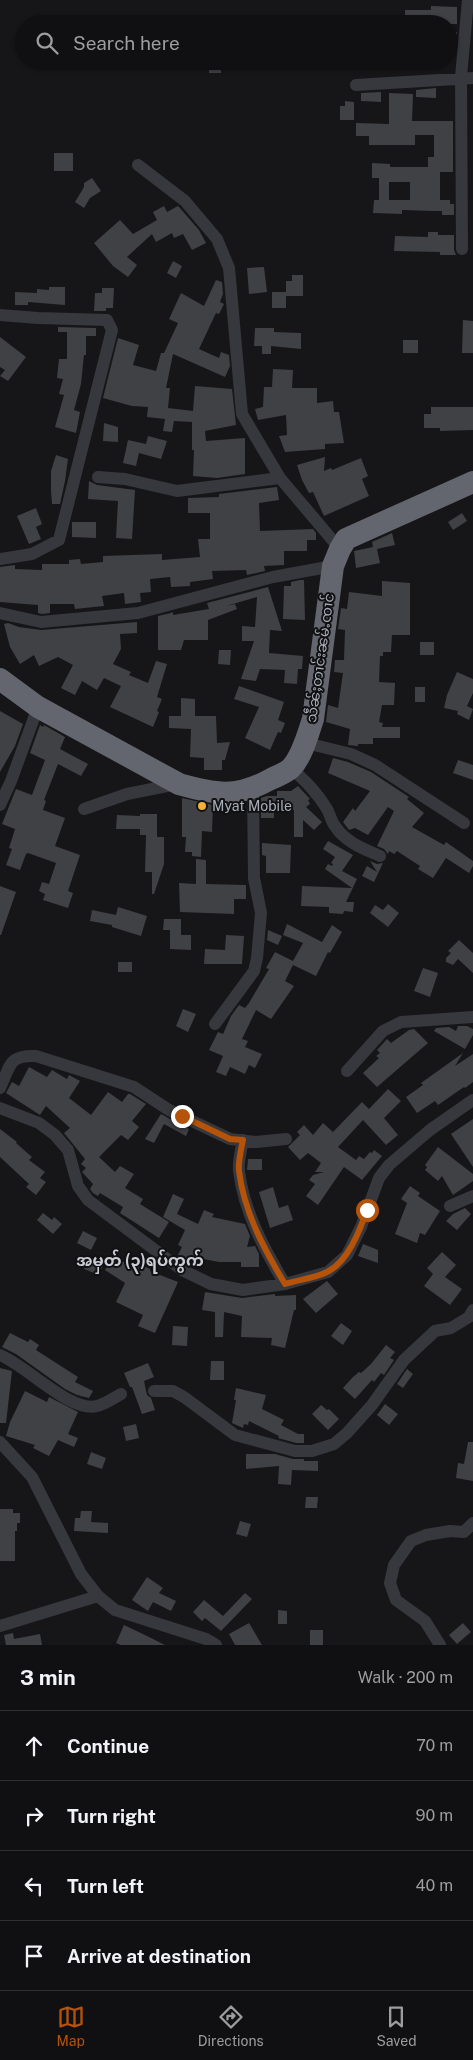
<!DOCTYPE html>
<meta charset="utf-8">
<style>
:root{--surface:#101012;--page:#1e1e20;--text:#f1f3f6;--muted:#9c9d9f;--line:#303032;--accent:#b45309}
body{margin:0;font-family:"Public Sans","Noto Sans Myanmar",sans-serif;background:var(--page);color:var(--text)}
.stop{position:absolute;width:15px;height:15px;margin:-11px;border:4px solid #b45309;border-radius:50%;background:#fff}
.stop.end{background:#b45309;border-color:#fff;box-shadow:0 1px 5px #0008}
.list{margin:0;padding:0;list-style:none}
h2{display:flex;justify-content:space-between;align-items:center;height:65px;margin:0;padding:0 20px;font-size:21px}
h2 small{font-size:16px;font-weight:400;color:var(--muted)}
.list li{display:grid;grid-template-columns:32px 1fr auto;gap:15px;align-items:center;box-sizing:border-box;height:70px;padding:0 20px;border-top:1px solid var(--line)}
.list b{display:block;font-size:19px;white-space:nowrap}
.list em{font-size:16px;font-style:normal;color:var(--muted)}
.icon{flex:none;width:28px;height:28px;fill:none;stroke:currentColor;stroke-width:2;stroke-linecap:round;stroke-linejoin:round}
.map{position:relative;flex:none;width:473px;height:1645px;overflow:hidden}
.search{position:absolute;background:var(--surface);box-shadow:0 1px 4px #0004;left:15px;right:15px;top:15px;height:55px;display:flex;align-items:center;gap:12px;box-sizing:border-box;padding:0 18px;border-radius:28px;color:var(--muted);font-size:19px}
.sheet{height:345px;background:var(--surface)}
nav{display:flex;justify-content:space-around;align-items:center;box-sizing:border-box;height:70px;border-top:1px solid var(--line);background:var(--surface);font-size:14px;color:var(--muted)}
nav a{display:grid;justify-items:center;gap:2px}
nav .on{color:var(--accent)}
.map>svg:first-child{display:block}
.building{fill:#404145;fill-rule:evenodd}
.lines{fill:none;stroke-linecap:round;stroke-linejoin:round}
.street{stroke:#37383d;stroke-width:12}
.highway{stroke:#63666e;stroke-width:22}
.route{stroke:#b45309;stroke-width:6}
.poi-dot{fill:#f2b134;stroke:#111113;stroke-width:2}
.labels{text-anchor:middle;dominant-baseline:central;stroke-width:4;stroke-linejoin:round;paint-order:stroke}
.street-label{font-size:14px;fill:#a8adb8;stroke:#111113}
.poi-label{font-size:14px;fill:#a8adb8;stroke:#111113;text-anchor:start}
.quarter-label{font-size:16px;font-weight:bold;fill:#c9ccd4;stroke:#111113}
</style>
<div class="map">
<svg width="473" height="1645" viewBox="0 0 473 1645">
<rect width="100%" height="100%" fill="#161618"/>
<path class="building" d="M431 6 457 7V24H446V20L415 19V24H405V10H431Z
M449 31 457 32 455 51 449 50Z
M209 61H221V73H209Z
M436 88V98L416 97V90Z
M381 92V102L361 101V93Z
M389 93 413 94 412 121H453V172H440V200H450V204H454V215H442V211H435L402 210V214L373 213 374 200H379V178H372V163L390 164V167H428V157H434V135H415V145H369V136H356V123L389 124ZM389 182H410V200H389Z
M345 101 354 102V120H340V106H345Z
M54 153H73V171H54Z
M92 178 101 191 90 198 84 208 75 202 84 187V183Z
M164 206 167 212 178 206 179 207 199 230 206 243 192 250 183 234 174 238 172 233 156 242 152 234 127 257 137 265 128 277 113 266 94 243 120 220 133 234 157 220 153 212Z
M428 232H438V235H454V250L456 255H440V252L394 251 395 236 428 237Z
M173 261 182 266 176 278 167 273Z
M264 267 267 292 249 294 247 268Z
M292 275H303V296H286V308H272V292H286V281H292Z
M216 280 222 282 223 294 220 302 224 304 219 314 216 313 199 349 219 358 221 352 229 355 230 366 225 377 173 354 166 388H170L168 408 193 411 195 386 232 389 236 425 205 431 206 441 245 438V474L217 478 193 476 194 450H192V422L174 421 172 432 163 431 165 419 147 417 148 407 132 406 103 398 118 338 139 345 133 365 156 371 161 353H164L178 323 169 319 181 293 204 306Z
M49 287H65V305L28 302V305H15V292L37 293V289L49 290Z
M102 288H114L113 308H106V311H94L95 293H102Z
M463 320 473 321V353H462Z
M58 327 96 328V336H86V355H84L81 384 74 410 80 412 76 433 55 427 64 395 59 394 63 379 57 378 59 359H67V332H58Z
M255 328H274V332L301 333V349L271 346V354H262V346H254Z
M0 337 26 357 8 381 0 376 5 370 0 367Z
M403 340H418V353H403Z
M273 369 293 370 292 388H317V403L333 401 334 412H339L344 443 325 444V449L285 452 279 436 287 435 286 415 258 420 255 409 263 407 264 387H272Z
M431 407H473V430L440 431V428H424V414H431Z
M104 423 118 427V442L103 441Z
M148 436 167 441 161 459 139 453 136 466 123 463 128 440 146 444Z
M56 455 68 459 65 481 60 504H52L51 491V471Z
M325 457 324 471 331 468 332 470 361 458 368 476 362 479 369 496 324 516 313 492 309 493 302 480 297 465Z
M89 481 97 485 135 490 132 539 116 538 118 501 88 499Z
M277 487 279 500 259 503 260 531 313 529 316 533V540H307V551H284V565L264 566 265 571 247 575 246 570 212 571 213 579 190 582V586L171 587 170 577 150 579 151 592 140 593 141 602 125 604 124 593 102 596 104 606 75 609 74 604H50V613L42 614 38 613V605L0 602V567L15 565V569L42 570V564H69V560L80 559 81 564 103 562V556L162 554V560L200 557 198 539H210V513H188V498L219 497V494Z
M36 508 42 524 36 527 41 539 29 544 17 516Z
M462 513 467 521 453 530 448 522Z
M72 522H96V538L72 537Z
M392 533 395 545 377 549 380 563 356 568 354 551 373 547 372 542Z
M300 580H304L305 620 283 619 284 586H291V582Z
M382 581 410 583V635H392L391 652H383V656H380L379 682 395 683 394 705H382L379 722 383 723 382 727H400V738H373V744H358V746L348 745 350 729 326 722 328 705 338 708 343 673 334 672 335 660H344L345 630 338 629 341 608 347 609 349 592 382 596Z
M268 587 282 631 270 630 269 653 303 656 302 669H298L297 684 284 683 285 670 260 669 256 681 241 679 254 641H242V626L255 627 257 597 226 606 235 604 237 609 208 620V640H184L181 650H158V616L171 613 173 612V615L209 609 207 603Z
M137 622V633L120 634 121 649 113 664 131 672 129 675 148 683 156 661 167 664 157 697 162 699 157 711 159 712 153 727 110 707 121 686 104 678 97 690 82 681 75 695 61 688 73 665 58 657 39 666 34 655 20 664 10 647 4 624 8 623 19 627 41 630Z
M420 642H434V655H420Z
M219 650H231L230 665 218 664Z
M457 672 473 679V693L467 706 473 709 469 720 457 714 458 711 444 708 447 695Z
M239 686 284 702 278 720 285 723 281 733 278 732 270 750 245 738 259 707 234 699Z
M415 687H425V702H415Z
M181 698 195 699V716H216L217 743 230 742 225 760H222V770H204V758L190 757 191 729 169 728V716H181Z
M0 711 23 724 15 746 0 772Z
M40 725 43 727 44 725 65 737 60 749 88 764 81 776 58 764 44 800 46 801 43 810 65 818 55 846 80 855 68 891 73 893 68 908 43 900 45 894 39 891 42 882 49 884 56 863 28 853 26 854 20 870 6 865 12 849 9 848 15 829 2 824 16 789 32 795 45 760 30 753Z
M333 758 348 762 371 772 409 797 407 799 424 813 412 827 444 845 446 842 473 861V866L469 873 446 858 433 878 418 869 420 866 397 851 394 854 389 851 388 854 384 849 377 846 394 811 388 807 368 835 355 828 349 830 343 822 353 808 355 811 370 791 328 773Z
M458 760 473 765V780L453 773Z
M298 786 310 799 308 800 310 804 306 807 322 822 314 830 303 820V837H294V810H274V818H261V798L267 796H277V791H291Z
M182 798 213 805 212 832 202 831 201 857 192 856V852H185L186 837H182Z
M140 814H157V837H164V864L154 894H152V872H145L146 835H140V829H116L117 815 140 816Z
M328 841 353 855 342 871 357 879 346 902H354L353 912 344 911 343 914 329 913V907L301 906 302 886 352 888 325 869 328 864 332 866 333 864 331 863 335 857 323 849Z
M262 843 291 845 290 873H266V856L262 855Z
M196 859 206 860V884L246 885V899H234V914L180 912 179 883 196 884Z
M370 861 377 864 383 863 374 882 362 876 367 866 377 872Z
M0 886 16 892 1 935H0Z
M388 904 399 913 388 927 370 913 375 905 383 910Z
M118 907 147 916 141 936 112 927V925L90 921 92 910 116 915Z
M164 919H181V935H191V950L170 949V930H163Z
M287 924 322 942 332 925 342 932 330 953 328 952 316 976 293 965 285 981 294 986 271 1019 256 1010 242 1039 248 1041 245 1047 262 1054 255 1068 249 1065 245 1074 230 1067 226 1076 216 1072 223 1056 209 1050 218 1032 223 1034 231 1016 239 1005 245 1008 249 1003 269 969 266 968 275 952 293 961 303 943 283 935Z
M268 930 282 936 278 945 267 940Z
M226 935 244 936 242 964H204L205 949 225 950Z
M459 940 473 953V973L458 959 453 965 446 962V958L451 953 448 951Z
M118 962H132V972H118Z
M423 968 438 973 430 997 414 991Z
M183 1009 196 1014 188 1032 176 1026Z
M458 1026H467L473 1029V1035L465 1049 434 1031 436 1028 449 1027 456 1031Z
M414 1029 428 1043 377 1087 363 1073 379 1058 376 1056 380 1053 377 1050 387 1039 391 1043 409 1030Z
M463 1053 455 1066 473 1054V1082L465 1088 464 1087 438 1105 435 1101 417 1113 406 1097 423 1085 421 1083Z
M29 1067 47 1077 52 1070 67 1079 69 1075 80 1081 69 1098 91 1115 108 1092 122 1102 128 1094H130L146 1104 132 1121 139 1127 128 1140 121 1135 99 1157 115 1172 120 1166 134 1174 125 1188 143 1199 140 1204 169 1222 159 1238 120 1213 123 1207 100 1193 98 1196 93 1193 90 1189 93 1184 82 1172 86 1168 81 1164 85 1159 64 1133 70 1128 46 1106 40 1115 6 1093 12 1082 19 1086Z
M388 1089 401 1101 384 1118 398 1135 386 1145 363 1120 338 1147 356 1160 359 1156 364 1159 370 1152 372 1153 374 1150 382 1156 362 1180 344 1167 318 1205 306 1196 315 1184 309 1180 313 1175 324 1172H315L321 1163 308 1153 300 1160 288 1147 300 1135 297 1132 304 1125 313 1135 323 1123 333 1132 362 1102 369 1109Z
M161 1114 189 1129 186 1136 164 1124 154 1143 145 1139Z
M473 1119V1167L451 1134Z
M0 1129 17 1142 16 1143 32 1157 29 1160 45 1172 40 1178 46 1182 36 1195 26 1187 29 1184 0 1157Z
M438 1147 473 1174V1181L453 1195 442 1176 438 1181 425 1170 427 1167 425 1165Z
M248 1159H262V1170H247Z
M410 1186 420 1193 418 1196 440 1211 425 1235 420 1233 417 1243 395 1234 407 1203 401 1199Z
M273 1187 279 1208 288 1205 293 1220 270 1228 259 1192Z
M173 1194 184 1199 177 1214 198 1224 204 1210 214 1214 212 1217 245 1224 250 1236 247 1247 255 1246 259 1254V1267H241V1262H219L193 1257 191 1261 178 1255 182 1247 178 1245 185 1230 163 1217Z
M465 1208 471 1214 457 1230 446 1221 453 1214Z
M43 1213 52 1220 54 1217 62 1224 53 1234 37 1220Z
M83 1231 97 1238 91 1250 77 1243Z
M363 1244 378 1250V1263L358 1256Z
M442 1252 456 1265 445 1277 462 1289 450 1305 424 1286 433 1274 427 1268Z
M114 1256 135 1269 137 1263 150 1269V1271L178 1282 155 1333 138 1326 143 1315 116 1302 125 1283 105 1270Z
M89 1259 103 1265 99 1275 84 1269Z
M327 1281 338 1294 316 1313 303 1299Z
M205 1292 242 1298 275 1294V1296L296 1295V1310H294L285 1348 271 1345 272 1338 241 1337 242 1316 224 1312 223 1337H215V1312L202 1310Z
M341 1323 352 1331 343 1345 331 1336Z
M173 1326 188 1327 187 1346 172 1345Z
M10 1333 28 1342 30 1339 39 1345 36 1350 78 1377 75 1382 93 1391 89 1398 77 1395 65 1389 16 1354 2 1347Z
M386 1345 395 1352 390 1358 394 1360 384 1375 381 1373 374 1382 372 1380 355 1399 343 1388 353 1377 359 1372 361 1373 371 1364Z
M211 1361H224V1380H210Z
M148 1363 154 1377 144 1381 147 1395 151 1398 155 1410 142 1414 132 1387H130L124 1373Z
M0 1368 12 1371 6 1423H0Z
M407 1369 413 1374 403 1388 397 1384Z
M236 1388 266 1395 262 1409 284 1420 281 1425 298 1434H304V1443H296L278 1438 279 1436 249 1421 248 1425 244 1424 243 1428 232 1423 236 1400H234Z
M25 1391 47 1402 49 1397 78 1412 68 1434 78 1438 74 1447 58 1440 49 1456 33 1448 35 1445 6 1436 10 1422Z
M385 1404 398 1414 389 1425 377 1415Z
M321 1405 327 1410 329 1409 339 1419 328 1430 312 1414Z
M136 1424 139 1438 126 1441 123 1427Z
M468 1442H473V1481L456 1478 458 1463 464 1464Z
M91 1452 106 1458 102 1469 87 1464Z
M246 1454H275L293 1459H304V1461H318V1471L292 1470 291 1485 278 1484 279 1466 246 1469Z
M306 1497H318L317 1508H305Z
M0 1509H13V1513H20V1523H17V1531H15V1561H0Z
M81 1511H92L91 1522 108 1523V1533L74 1531 75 1518H80Z
M240 1521 251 1524 247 1537 236 1534Z
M147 1577 163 1588 159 1593 176 1601 171 1611 153 1602 148 1611 132 1600Z
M245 1593 252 1599 221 1631 205 1618 202 1621 193 1612 204 1600 223 1616Z
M278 1610 287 1611V1624H278Z
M249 1623 262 1645H235L229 1634Z
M463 1623 471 1632 457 1644 449 1635Z
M124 1625 147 1636 165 1645H121L116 1643Z
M310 1630H323V1645H310Z
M13 1633 14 1639 40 1634 42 1645H6L4 1635Z"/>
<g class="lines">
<path class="street" d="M356 85 473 78
M138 165 185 201 217 239 229 268 242 414 280 478 340 549
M462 249 461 77 468 0
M0 315 38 318 107 320 112 330 59 540 32 554 0 559
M98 477 125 479 177 491 280 478
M0 613 41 622 138 613 273 577 333 566
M306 743 351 754 375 765 464 823
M291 768C305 781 317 792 327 809 330 814 331 821 335 826 345 842 364 849 380 856
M0 805 11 781 38 707
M84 809 127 794 177 784
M215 1024 254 971 257 958 261 913 254 878 253 789
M347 1071 383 1031 401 1022 473 1017
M0 1088C11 1065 8 1055 36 1056L134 1087 169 1110 230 1139 256 1142 286 1139
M0 1108 39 1123 55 1135 68 1150 78 1186 88 1200 182 1270 211 1284 243 1290 285 1284 328 1272 347 1255 361 1227 379 1178 389 1165 430 1130 473 1100
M243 1140C241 1150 238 1161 239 1171 244 1212 264 1249 285 1284
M450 1206 473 1196
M0 1355C26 1365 70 1413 97 1406 105 1404 114 1398 121 1394
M154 1391H173L184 1397 235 1435 295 1451H312L334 1444 347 1433 372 1405 404 1360 435 1331 451 1328 469 1317 473 1310
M0 1442 32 1477 81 1574 98 1596 115 1610 206 1639 216 1645
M0 1626 98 1596
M440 1645 425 1621 396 1600 390 1583 394 1565 411 1541 426 1535 450 1531 464 1532 473 1523"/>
<path class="highway" d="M0 679 38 707 179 784C217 794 235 799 271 779 277 776 286 773 291 768 302 757 308 734 313 719L333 566 340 549 346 539 473 482"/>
</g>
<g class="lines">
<path class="route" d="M182 1116 230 1139 243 1140C241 1150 238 1161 239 1171 244 1212 264 1249 285 1284 298 1280 315 1278 327 1272 348 1262 360 1230 367 1210"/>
</g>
<circle class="poi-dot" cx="202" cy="806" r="5"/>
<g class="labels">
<g class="street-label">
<text transform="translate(320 658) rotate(-82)">သဵၼ်ႈတၢင်းၼမ်ႉၸၢင်</text>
</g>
<g class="poi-label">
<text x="212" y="806">Myat Mobile</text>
</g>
<g class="quarter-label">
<text x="140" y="1260">အမှတ် (၃)ရပ်ကွက်</text>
</g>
</g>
</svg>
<div class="stop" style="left:367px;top:1210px"></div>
<div class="stop end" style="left:182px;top:1116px"></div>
<div class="search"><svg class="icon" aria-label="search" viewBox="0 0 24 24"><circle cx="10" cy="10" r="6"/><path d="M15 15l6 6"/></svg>Search here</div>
</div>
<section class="sheet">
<h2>3 min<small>Walk · 200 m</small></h2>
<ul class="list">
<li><svg class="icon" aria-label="ahead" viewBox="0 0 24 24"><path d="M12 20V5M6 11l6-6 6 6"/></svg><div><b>Continue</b></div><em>70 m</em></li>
<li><svg class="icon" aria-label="right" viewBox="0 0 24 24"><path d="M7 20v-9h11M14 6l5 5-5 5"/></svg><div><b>Turn right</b></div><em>90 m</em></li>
<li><svg class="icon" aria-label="left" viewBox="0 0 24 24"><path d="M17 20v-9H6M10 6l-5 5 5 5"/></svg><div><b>Turn left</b></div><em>40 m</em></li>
<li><svg class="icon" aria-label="arrive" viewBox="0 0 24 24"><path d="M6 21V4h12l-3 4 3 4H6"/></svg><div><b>Arrive at destination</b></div></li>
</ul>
</section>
<nav>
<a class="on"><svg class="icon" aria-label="map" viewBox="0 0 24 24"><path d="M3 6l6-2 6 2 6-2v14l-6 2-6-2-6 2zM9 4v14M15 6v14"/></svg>Map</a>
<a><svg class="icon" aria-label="directions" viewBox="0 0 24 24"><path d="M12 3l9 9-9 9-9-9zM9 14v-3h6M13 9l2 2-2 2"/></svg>Directions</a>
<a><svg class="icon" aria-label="saved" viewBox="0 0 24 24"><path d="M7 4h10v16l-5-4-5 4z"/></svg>Saved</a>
</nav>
